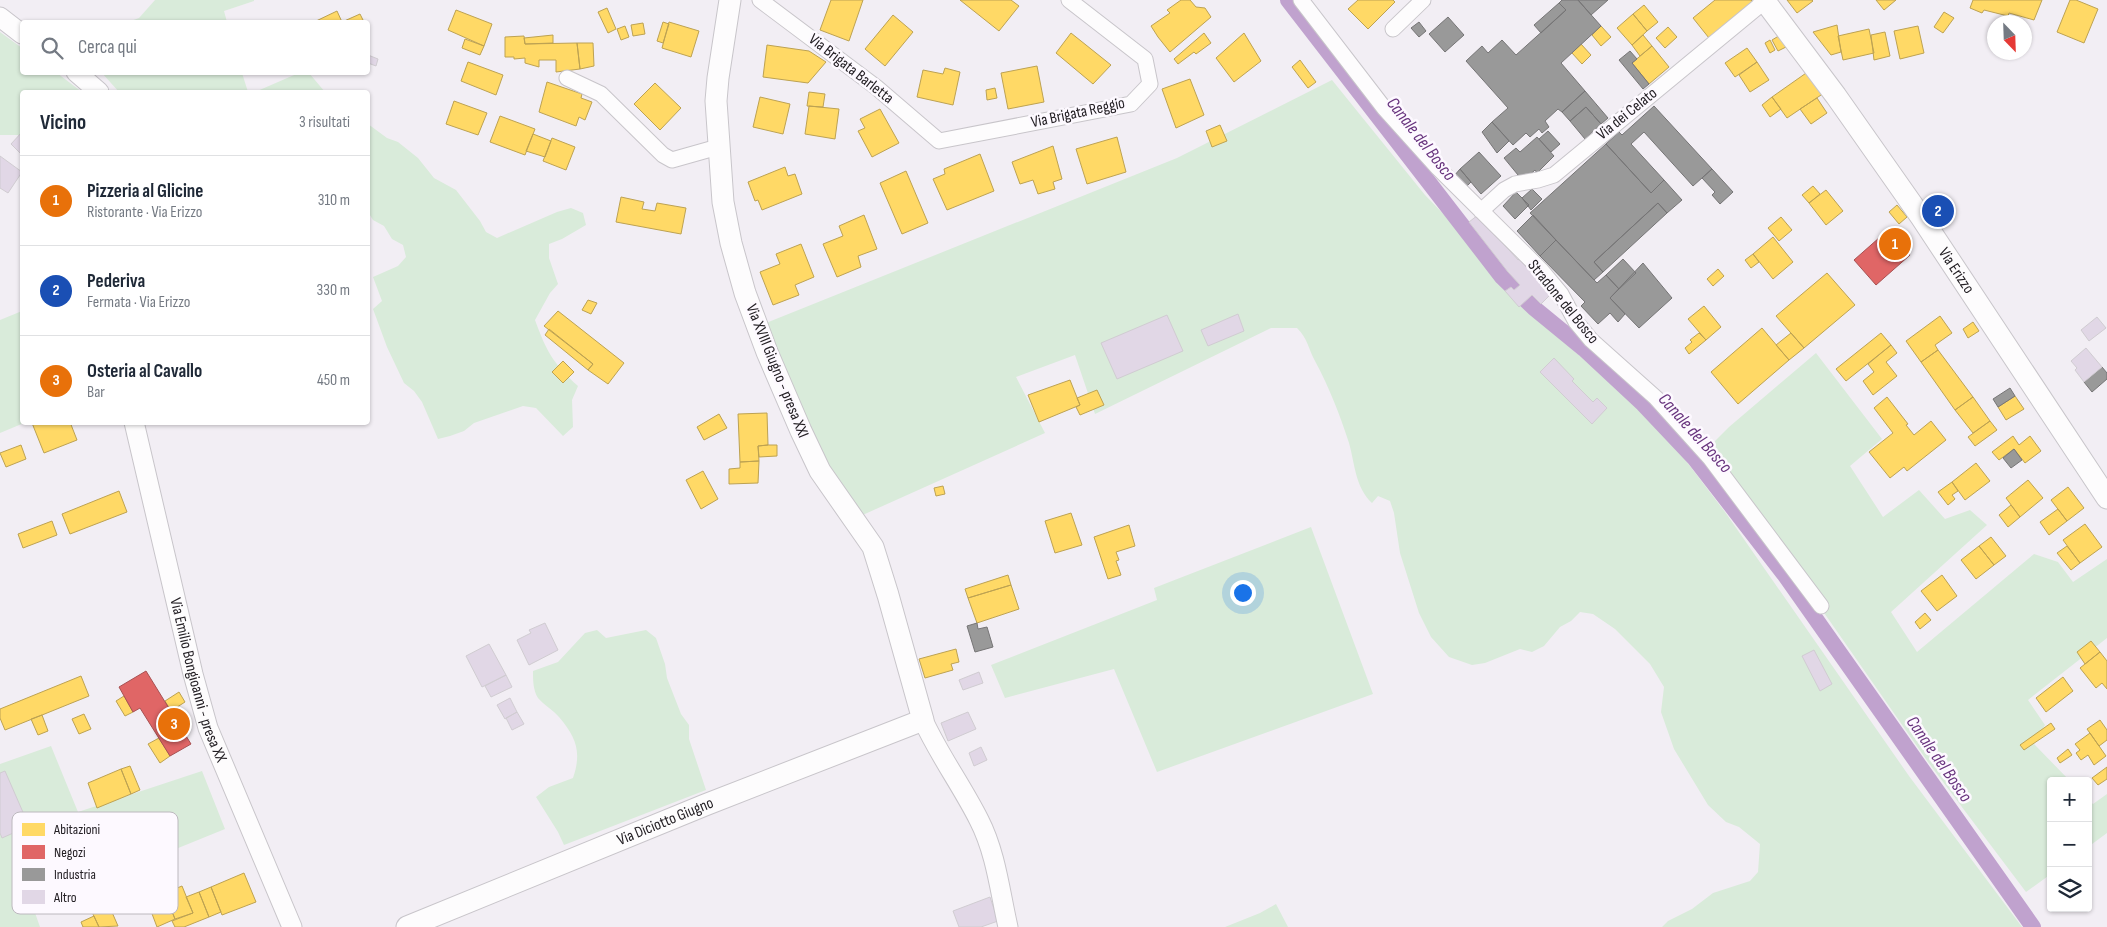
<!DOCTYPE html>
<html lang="it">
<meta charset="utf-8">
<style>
:root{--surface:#fff;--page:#f2f2f3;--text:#1f2937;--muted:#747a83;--line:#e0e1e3;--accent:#2563eb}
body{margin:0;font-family:"Sofia Sans Condensed",sans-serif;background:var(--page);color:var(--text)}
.controls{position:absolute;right:15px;bottom:15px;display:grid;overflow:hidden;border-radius:5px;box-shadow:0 1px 4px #0004}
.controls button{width:45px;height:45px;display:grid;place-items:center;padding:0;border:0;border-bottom:1px solid var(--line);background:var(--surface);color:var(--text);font:25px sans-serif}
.compass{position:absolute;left:1987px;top:15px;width:45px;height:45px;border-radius:50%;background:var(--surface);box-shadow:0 1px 4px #0004;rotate:157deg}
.you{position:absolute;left:1242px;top:592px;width:18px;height:18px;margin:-12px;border:4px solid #fff;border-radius:50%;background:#1a73e8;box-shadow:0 0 0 8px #1a73e833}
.badge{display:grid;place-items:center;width:32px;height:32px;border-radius:50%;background:var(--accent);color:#fff;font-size:16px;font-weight:700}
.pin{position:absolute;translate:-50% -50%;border:2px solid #fff;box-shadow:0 1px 5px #0006}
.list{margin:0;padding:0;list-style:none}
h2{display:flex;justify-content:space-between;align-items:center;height:65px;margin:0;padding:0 20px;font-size:21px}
h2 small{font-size:16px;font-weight:400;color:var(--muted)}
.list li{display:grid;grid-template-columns:32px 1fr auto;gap:15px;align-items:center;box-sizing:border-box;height:90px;padding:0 20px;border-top:1px solid var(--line)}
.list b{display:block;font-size:19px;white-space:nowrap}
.list p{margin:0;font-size:16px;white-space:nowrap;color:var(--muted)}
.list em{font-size:16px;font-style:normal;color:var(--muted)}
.icon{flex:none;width:28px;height:28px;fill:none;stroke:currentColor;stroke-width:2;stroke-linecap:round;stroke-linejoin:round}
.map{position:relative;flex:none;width:2107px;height:927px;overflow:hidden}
.search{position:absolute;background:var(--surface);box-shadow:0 1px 4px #0004;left:20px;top:20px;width:350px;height:55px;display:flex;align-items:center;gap:12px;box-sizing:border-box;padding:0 18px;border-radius:5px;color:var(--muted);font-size:19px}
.panel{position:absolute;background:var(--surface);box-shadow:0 1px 4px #0004;left:20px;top:90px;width:350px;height:335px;border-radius:5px}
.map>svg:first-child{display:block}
.green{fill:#d9ebda}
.homes{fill:#ffd966;stroke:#bda252}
.shops{fill:#e06666;stroke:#a85152}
.industry{fill:#999;stroke:#767576}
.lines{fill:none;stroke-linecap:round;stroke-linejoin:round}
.canal{stroke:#c0a2ce;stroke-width:16}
.building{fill:#e1d7e6;stroke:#d0ccd1}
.minor-casing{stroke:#c8c5ca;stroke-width:17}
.tertiary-casing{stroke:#c8c5ca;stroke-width:21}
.secondary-casing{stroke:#c8c5ca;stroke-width:23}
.minor{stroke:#fdfcfd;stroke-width:15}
.tertiary{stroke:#fdfcfd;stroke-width:19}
.secondary{stroke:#fdfcfd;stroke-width:21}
.labels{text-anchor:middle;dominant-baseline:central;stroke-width:5;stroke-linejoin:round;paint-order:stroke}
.street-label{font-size:16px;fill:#242025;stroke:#fdf9ff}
.water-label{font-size:18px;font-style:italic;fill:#68347e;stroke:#fdf9ff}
.key{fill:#fdf9ff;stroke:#bcb8be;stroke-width:1}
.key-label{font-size:14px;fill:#242025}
</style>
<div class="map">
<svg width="2107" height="927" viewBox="0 0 2107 927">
<rect width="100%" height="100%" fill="#f2eef4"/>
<path class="green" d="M155 0H254V1L224 11 227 22H128L139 18Z
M0 32 22 48V72L57 73 82 92H22V135H0Z
M301 72 309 73 325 92H255Z
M102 73H242L248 92H119Z
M1332 80 1425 195 1455 226 1508 267 1534 294 1561 335 1575 352 1605 374 1631 399 1677 449 1725 512 1909 776 2022 927H1662L1668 921 1692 909 1713 893 1750 881 1758 872 1760 844 1739 827 1726 822 1708 805 1674 749 1661 712 1664 687 1650 664 1615 629 1593 614 1580 612 1571 621 1560 627 1544 646 1532 652 1520 649 1485 663 1472 665 1449 657 1431 637 1419 613 1400 553 1394 513 1390 501 1378 496 1372 503C1355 487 1355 464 1349 443 1340 415 1329 387 1315 361 1308 348 1308 339 1297 328H1271L1095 414 1075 355 1016 377 1045 433 856 518 818 455 766 323 1177 158Z
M368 124 387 138 398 142 418 158 434 178 456 190 480 221 486 232 497 238 557 212 571 208 583 213 586 225 562 239 549 244V258L558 284 550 293 535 320C546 350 553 364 578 386L572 400 573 427 563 436 536 408 523 406 474 423 464 431 450 436 438 439 422 402 414 391 404 383 387 347 373 309 382 301 373 277 398 266 406 257 403 245 392 239 384 226 373 220 368 212Z
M22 311V422L24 423 0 433V320Z
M1816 353 1882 439 1850 466 1883 517 1919 490 1945 519 1970 510 1987 525 1891 612 1917 652 2034 554 2058 562 2073 582 2107 559V638L2028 700 2045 725 2034 744 2070 781H2051V874L2026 892 1928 762 1744 498 1707 449 1729 427Z
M1311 527 1373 694 1157 772 1114 669 1005 698 991 665 1157 600 1154 588Z
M597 630 606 638 646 630 656 638 665 664 667 678 681 714 689 725V739L706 790 564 845 558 832 536 797 549 787 573 778C582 752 576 737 559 717 553 710 544 705 538 698 533 690 533 680 533 671L558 662 585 633Z
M51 746 78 812 202 771 225 829 33 907 40 927H0V764Z
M2107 794V833L2088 847V799L2093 804Z
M1276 904 1288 927H1225L1260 913Z"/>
<path class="homes" d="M831 0H863L849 41 820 30Z
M960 0H1011L1019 6 999 31Z
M1181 0H1190L1196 7 1205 8 1211 17 1170 52 1158 37 1151 26 1170 13 1167 10Z
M1358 0H1393L1395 2 1368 29 1348 9Z
M1715 0H1751L1753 2 1709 38 1693 18Z
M1787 0H1812L1813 1 1797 13Z
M1876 0H1896L1884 10Z
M1973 0H2042L2034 20 2009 13 2008 16 1984 10 1982 13 1970 8Z
M2070 0H2076L2098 9 2084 43 2057 32Z
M1644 5 1658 22 1647 31 1633 14Z
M607 8 616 29 608 33 598 12Z
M456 10 492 24 484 46 448 30Z
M337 11 342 22 360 14 364 22H314Z
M1944 12 1954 18 1943 33 1934 27Z
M1633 14 1647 31 1632 45 1617 28Z
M893 15 913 32 885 66 865 49Z
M663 22 669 24 663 43 657 41Z
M669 22 699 31 691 57 662 48Z
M643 23 645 34 633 36 631 25Z
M1837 25 1841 52 1831 55 1813 32Z
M625 26 629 37 621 40 617 29Z
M1601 26 1611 37 1601 46 1592 35Z
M1918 26 1924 53 1900 59 1894 31Z
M1668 27 1677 37 1665 48 1656 38Z
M1869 29 1874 53 1843 60 1838 36Z
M1885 32 1890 56 1874 60 1871 35Z
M1071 33 1111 65 1093 84 1056 53Z
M1204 33 1211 43 1196 54 1194 52 1178 64 1174 59Z
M1244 33 1261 61 1234 82 1216 58Z
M1782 34 1788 46 1778 51 1772 40Z
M553 35V43L525 44 524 38Z
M1643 35 1652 46 1640 56 1632 45Z
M524 36 525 44 577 43 580 69 556 72V60H539V67L525 63V58L514 59V57H505V37Z
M465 39 484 46 480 55 462 48Z
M1770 40 1775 50 1770 53 1765 43Z
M577 43H593L594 66 580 69Z
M1581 44 1591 55 1582 64 1572 53Z
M767 45 809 51 826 62 808 83 763 77Z
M1652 46 1669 67 1649 84 1632 63Z
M1747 48 1757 62 1735 77 1725 63Z
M1300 60 1316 82 1308 88 1292 67Z
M468 62 503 75 496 95 461 81Z
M1757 62 1769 80 1750 92 1739 75Z
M1037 66 1044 102 1008 109 1001 73Z
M945 68 960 72 953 105 917 97 923 70 943 74Z
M1809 71 1824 93 1787 118 1772 97Z
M1190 79 1204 115 1176 128 1162 89Z
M547 82 582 94 581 98 592 102 585 120 579 117 576 126 539 112Z
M655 83 681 108 660 130 634 104Z
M995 88 997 98 987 100 986 90Z
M809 92 825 94 823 107 807 106Z
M760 97 790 104 783 134 753 127Z
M1772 97 1781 109 1770 117 1762 105Z
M1817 98 1827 113 1811 124 1800 109Z
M454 101 487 113 478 135 446 124Z
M809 106 839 109 835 139 805 134Z
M880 109 899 143 872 157 858 131 865 128 860 119Z
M500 116 535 129 525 155 490 142Z
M1220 125 1227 141 1212 147 1206 131Z
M533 134 551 141 545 157 526 151Z
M1117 137 1126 172 1087 184 1076 149Z
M552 138 575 147 566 170 543 161Z
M1053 146 1062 179 1053 182 1055 189 1038 194 1033 180 1020 184 1012 162Z
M980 154 994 191 947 210 933 179 945 174 944 169Z
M785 167 788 176 795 174 802 194 762 210 758 200 755 201 748 182Z
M906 171 928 223 902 234 880 183Z
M1813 186 1820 194 1809 203 1802 195Z
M1826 190 1843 211 1826 225 1809 203Z
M621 197 644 202 642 209 655 211 657 203 686 208 681 234 616 222Z
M1897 205 1907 217 1899 224 1889 212Z
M864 215 877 249 858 256 861 267 837 277 823 244 843 236 839 226Z
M1781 217 1792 230 1779 241 1768 228Z
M1773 237 1793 262 1773 279 1753 254Z
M801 244 814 277 795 285 799 295 773 305 760 272 780 264 776 254Z
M1753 254 1759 262 1751 268 1745 260Z
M1718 269 1724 276 1713 286 1707 279Z
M1827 273 1855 305 1804 348 1776 316Z
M588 300 597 303 591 314 582 310Z
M1704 306 1721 327 1706 340 1688 319Z
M558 311 624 363 608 384 588 370 593 364 544 326Z
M1940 316 1952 333 1935 345 1938 350 1921 362 1906 341Z
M1973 322 1979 331 1968 338 1963 329Z
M1762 328 1789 360 1738 404 1711 372Z
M549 329 593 364 588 370 545 335Z
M1699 333 1706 340 1689 354 1685 348 1692 342 1690 340Z
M1791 333 1804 348 1789 360 1776 345Z
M1881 333 1891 345 1846 381 1836 369Z
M1891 345 1897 353 1886 362 1897 376 1873 395 1863 381 1874 372 1868 364Z
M1938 350 1973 397 1955 410 1921 362Z
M563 361 574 372 563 383 552 372Z
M1070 380 1080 405 1039 422 1028 395Z
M1097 390 1104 405 1080 415 1076 407 1080 405 1077 398Z
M2015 396 2024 409 2006 420 1998 407Z
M1887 397 1908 424 1906 425 1914 435 1931 421 1946 440 1907 471 1904 467 1890 478 1869 452 1893 433 1874 408Z
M1973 397 1990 421 1973 433 1955 410Z
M767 413 768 445 758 446 759 461 740 462 738 414Z
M719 414 727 428 704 440 697 427Z
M1990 421 1997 430 1975 446 1968 437Z
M35 422H70L77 440 44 453 32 423Z
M2013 436 2019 445 2030 436 2041 451 2025 463 2014 449 1999 460 1992 452Z
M21 445 26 459 6 467 0 453Z
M768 445H777V456L759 457 758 446Z
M759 461 758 483 729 484V469L740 468V462Z
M1976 463 1990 481 1965 500 1952 482Z
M703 471 718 499 701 509 686 480Z
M2028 480 2043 498 2020 517 2006 498Z
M1952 482 1958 491 1952 495 1955 499 1948 505 1938 492Z
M943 486 945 494 936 496 934 488Z
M2068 487 2084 508 2067 521 2051 500Z
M119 491 127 512 70 534 62 514Z
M2011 505 2020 517 2008 527 1999 515Z
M2058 509 2067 521 2049 535 2040 522Z
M1071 513 1082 545 1055 553 1045 521Z
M52 521 57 535 23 548 18 534Z
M2085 524 2102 547 2080 563 2063 540Z
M1129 525 1135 546 1116 552 1119 560 1116 561 1121 575 1108 579 1094 537Z
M1991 537 2006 556 1994 565 1979 546Z
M1979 546 1994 565 1976 579 1961 560Z
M2067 546 2080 563 2071 570 2057 553Z
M1008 575 1011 585 968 598 965 589Z
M1942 575 1957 596 1937 611 1921 591Z
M1011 585 1019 609 977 623 968 598Z
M1925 613 1931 620 1920 629 1915 622Z
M2091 641 2100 652 2085 664 2077 652Z
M956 649 959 662 951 664 953 670 925 678 919 659Z
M2100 652 2107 661V689L2102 683 2096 688 2080 668Z
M81 676 89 696 5 730 0 718V709Z
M2063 677 2073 691 2046 712 2036 698Z
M179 692 185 702 171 711 165 701Z
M124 696 133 712 125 716 116 701Z
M84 714 91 729 79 734 72 719Z
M42 715 48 731 38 735 31 719Z
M2100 720 2107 730V740L2099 746 2087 729Z
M2051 723 2055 729 2024 750 2020 745Z
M2090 733 2106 756 2094 765 2088 755 2081 760 2076 753 2080 750 2075 744Z
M159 738 170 756 160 763 148 744Z
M2068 749 2072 755 2060 763 2057 758Z
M130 766 140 790 131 794 121 769Z
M2107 767V779L2098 785 2092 778Z
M121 769 131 794 97 808 88 783Z
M244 873 256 902 222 915 211 887Z
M160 883 175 919 157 927 143 890Z
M182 886 193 913 175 919 165 893Z
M211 887 221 912 209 917 199 892Z
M199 892 209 917 184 927H175L172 921 193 913 186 897Z
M108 903 118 926 99 927 91 910Z
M94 916 99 927H83L81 922Z"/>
<path class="shops" d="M1888 230 1910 255 1876 285 1854 260Z
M146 671 191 744 170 756 140 708 133 712 119 687Z"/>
<path class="industry" d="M1562 0H1578L1601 26 1561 63 1585 91 1562 112 1558 109 1545 121 1549 127 1542 133 1539 129 1530 137 1526 133 1513 145 1492 122 1508 108 1466 61 1482 46 1488 53 1502 40 1516 55 1566 10 1559 3Z
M1578 0H1608L1591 15Z
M1559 3 1566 10 1541 33 1534 25Z
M1448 17 1464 35 1445 52 1429 34Z
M1419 22 1426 31 1419 37 1411 28Z
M1630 51 1637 59 1632 63 1649 84 1643 89 1619 60Z
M1585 91 1608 118 1601 124 1586 107 1570 121 1562 112Z
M1654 106 1712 169 1693 186 1644 132 1631 144 1664 180 1651 193 1606 144 1619 132 1622 135Z
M1586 107 1601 124 1585 139 1570 121Z
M1492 122 1509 141 1497 153 1482 132Z
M1548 131 1560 144 1551 152 1539 139Z
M1537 137 1554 156 1537 173 1535 170 1523 181 1504 158 1516 148 1520 152Z
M1606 144 1651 193 1664 180 1682 200 1667 213 1658 203 1594 262 1603 272 1594 280 1530 213Z
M1479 152 1501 176 1481 194 1460 169Z
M1460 169 1471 182 1465 188 1454 176Z
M1712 169 1733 192 1720 204 1712 195 1715 192 1702 178Z
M1532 189 1542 199 1531 210 1522 198Z
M1516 192 1529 205 1515 219 1503 206Z
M1658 203 1667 213 1603 272 1594 262Z
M1533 215 1556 240 1540 256 1517 231Z
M1556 240 1597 283 1606 275 1619 289 1610 298 1625 314 1618 322 1610 313 1598 324 1581 306 1585 302 1540 256Z
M1623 259 1636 273 1619 289 1606 275Z
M1643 263 1672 298 1639 328 1610 298Z
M2102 367 2107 373V379L2092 392 2084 382Z
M2010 388 2015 396 1998 407 1993 399Z
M2014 449 2022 460 2011 468 2003 458Z
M977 623 978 629 987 627 993 647 975 652 967 626Z"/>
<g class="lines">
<path class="canal" d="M1288 0 1502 277 1534 308 1584 349 1643 404 1695 459 1784 574 2033 927"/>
</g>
<path class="building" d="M368 55 378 59 376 66 368 63Z
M22 132V155L11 144Z
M0 156 22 172 8 193 0 188Z
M1478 215 1518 260 1522 257 1554 291 1541 304 1532 295 1519 307 1505 291 1511 287 1514 290 1520 285 1508 272 1469 222Z
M1238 314 1244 331 1208 346 1201 330Z
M1167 315 1183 351 1117 379 1101 343Z
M2097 317 2106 328 2089 341 2081 330Z
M2086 348 2102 367 2084 382 2075 370 2077 368 2071 361Z
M1554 358 1574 379 1572 381 1593 402 1597 398 1607 408 1592 424 1540 372Z
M545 623 558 650 529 665 517 640 531 633 529 630Z
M489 644 506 675 482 687 466 656Z
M1814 650 1832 684 1820 691 1802 656Z
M979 672 983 683 963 690 959 680Z
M506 675 512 687 491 697 485 686Z
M510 698 517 712 505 719 497 705Z
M517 712 524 724 512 730 506 718Z
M968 712 976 729 948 741 941 723Z
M981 747 987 760 974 766 969 753Z
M5 771 29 826 2 838 0 833V773Z
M990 897 998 921 981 927H959L953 911Z"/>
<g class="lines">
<g class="minor-casing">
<path id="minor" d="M760 0 876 87 939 141 1131 104 1150 84 1145 59 1069 0
M1301 0 1384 108 1438 168 1541 270 1561 294 1576 322 1591 340 1656 398 1710 458 1821 606
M1393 29 1423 0
M567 78 601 94 663 155 672 160 718 147
M1481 211 1504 190 1515 184 1538 180 1554 175 1765 1"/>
</g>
<g class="tertiary-casing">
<g id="tertiary">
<path d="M0 17 22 34"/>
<path d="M76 72 99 92"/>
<path id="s1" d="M134 422 193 674 208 728 292 927"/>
<path d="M923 720C939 755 962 786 979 820 996 853 1000 892 1008 927"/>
</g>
</g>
<g class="secondary-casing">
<g id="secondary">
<path id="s2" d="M1764 0 1836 96 1921 217 2107 498"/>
<path id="s3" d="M407 927 705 805 923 720 888 595 873 547 820 471 801 431 767 352 745 293 731 243 723 202 716 101 718 78 730 0"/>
</g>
</g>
<use href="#minor" class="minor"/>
<use href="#tertiary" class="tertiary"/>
<use href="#secondary" class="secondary"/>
</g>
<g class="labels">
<g class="street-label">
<text transform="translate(851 69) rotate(38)">Via Brigata Barletta</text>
<text transform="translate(1078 113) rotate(-12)">Via Brigata Reggio</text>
<text transform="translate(1627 114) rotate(-39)">Via dei Celato</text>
<text stroke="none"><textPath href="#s2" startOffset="332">Via Erizzo</textPath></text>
<text transform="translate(1563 302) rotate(51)">Stradone del Bosco</text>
<text transform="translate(777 371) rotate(68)">Via XVIII Giugno - presa XXI</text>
<text stroke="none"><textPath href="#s1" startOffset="266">Via Emilio Bongioanni - presa XX</textPath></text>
<text stroke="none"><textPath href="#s3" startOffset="279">Via Diciotto Giugno</textPath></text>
</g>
<g class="water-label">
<text transform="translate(1421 139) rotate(52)">Canale del Bosco</text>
<text transform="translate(1695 433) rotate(48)">Canale del Bosco</text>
<text transform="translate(1939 759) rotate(55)">Canale del Bosco</text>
</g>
</g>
<rect x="12" y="812" width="166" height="102" rx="8" class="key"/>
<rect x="22" y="823" width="23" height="13" fill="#ffd966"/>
<rect x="22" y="845" width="23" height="14" fill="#e06666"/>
<rect x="22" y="868" width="23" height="13" fill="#999"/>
<rect x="22" y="890" width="23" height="14" fill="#e1d7e6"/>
<g class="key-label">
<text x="54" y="834">Abitazioni</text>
<text x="54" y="857">Negozi</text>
<text x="54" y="879">Industria</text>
<text x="54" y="902">Altro</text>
</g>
</svg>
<div class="controls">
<button>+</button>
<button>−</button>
<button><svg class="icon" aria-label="layers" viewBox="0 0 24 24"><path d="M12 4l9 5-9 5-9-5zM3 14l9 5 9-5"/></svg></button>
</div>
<svg class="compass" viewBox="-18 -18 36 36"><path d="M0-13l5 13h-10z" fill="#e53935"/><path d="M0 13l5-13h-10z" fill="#747a83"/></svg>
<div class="you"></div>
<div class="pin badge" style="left:1895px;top:244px;background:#e8710a">1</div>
<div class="pin badge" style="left:1938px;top:211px;background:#1a4fb4">2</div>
<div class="pin badge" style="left:174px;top:724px;background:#e8710a">3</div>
<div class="search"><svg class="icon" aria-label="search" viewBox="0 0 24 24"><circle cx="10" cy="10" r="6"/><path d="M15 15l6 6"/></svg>Cerca qui</div>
<section class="panel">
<h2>Vicino<small>3 risultati</small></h2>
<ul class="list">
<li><span class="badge" style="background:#e8710a">1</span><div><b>Pizzeria al Glicine</b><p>Ristorante · Via Erizzo</p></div><em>310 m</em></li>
<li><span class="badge" style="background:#1a4fb4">2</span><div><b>Pederiva</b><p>Fermata · Via Erizzo</p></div><em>330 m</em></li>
<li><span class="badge" style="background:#e8710a">3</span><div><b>Osteria al Cavallo</b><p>Bar</p></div><em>450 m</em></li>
</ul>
</section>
</div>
